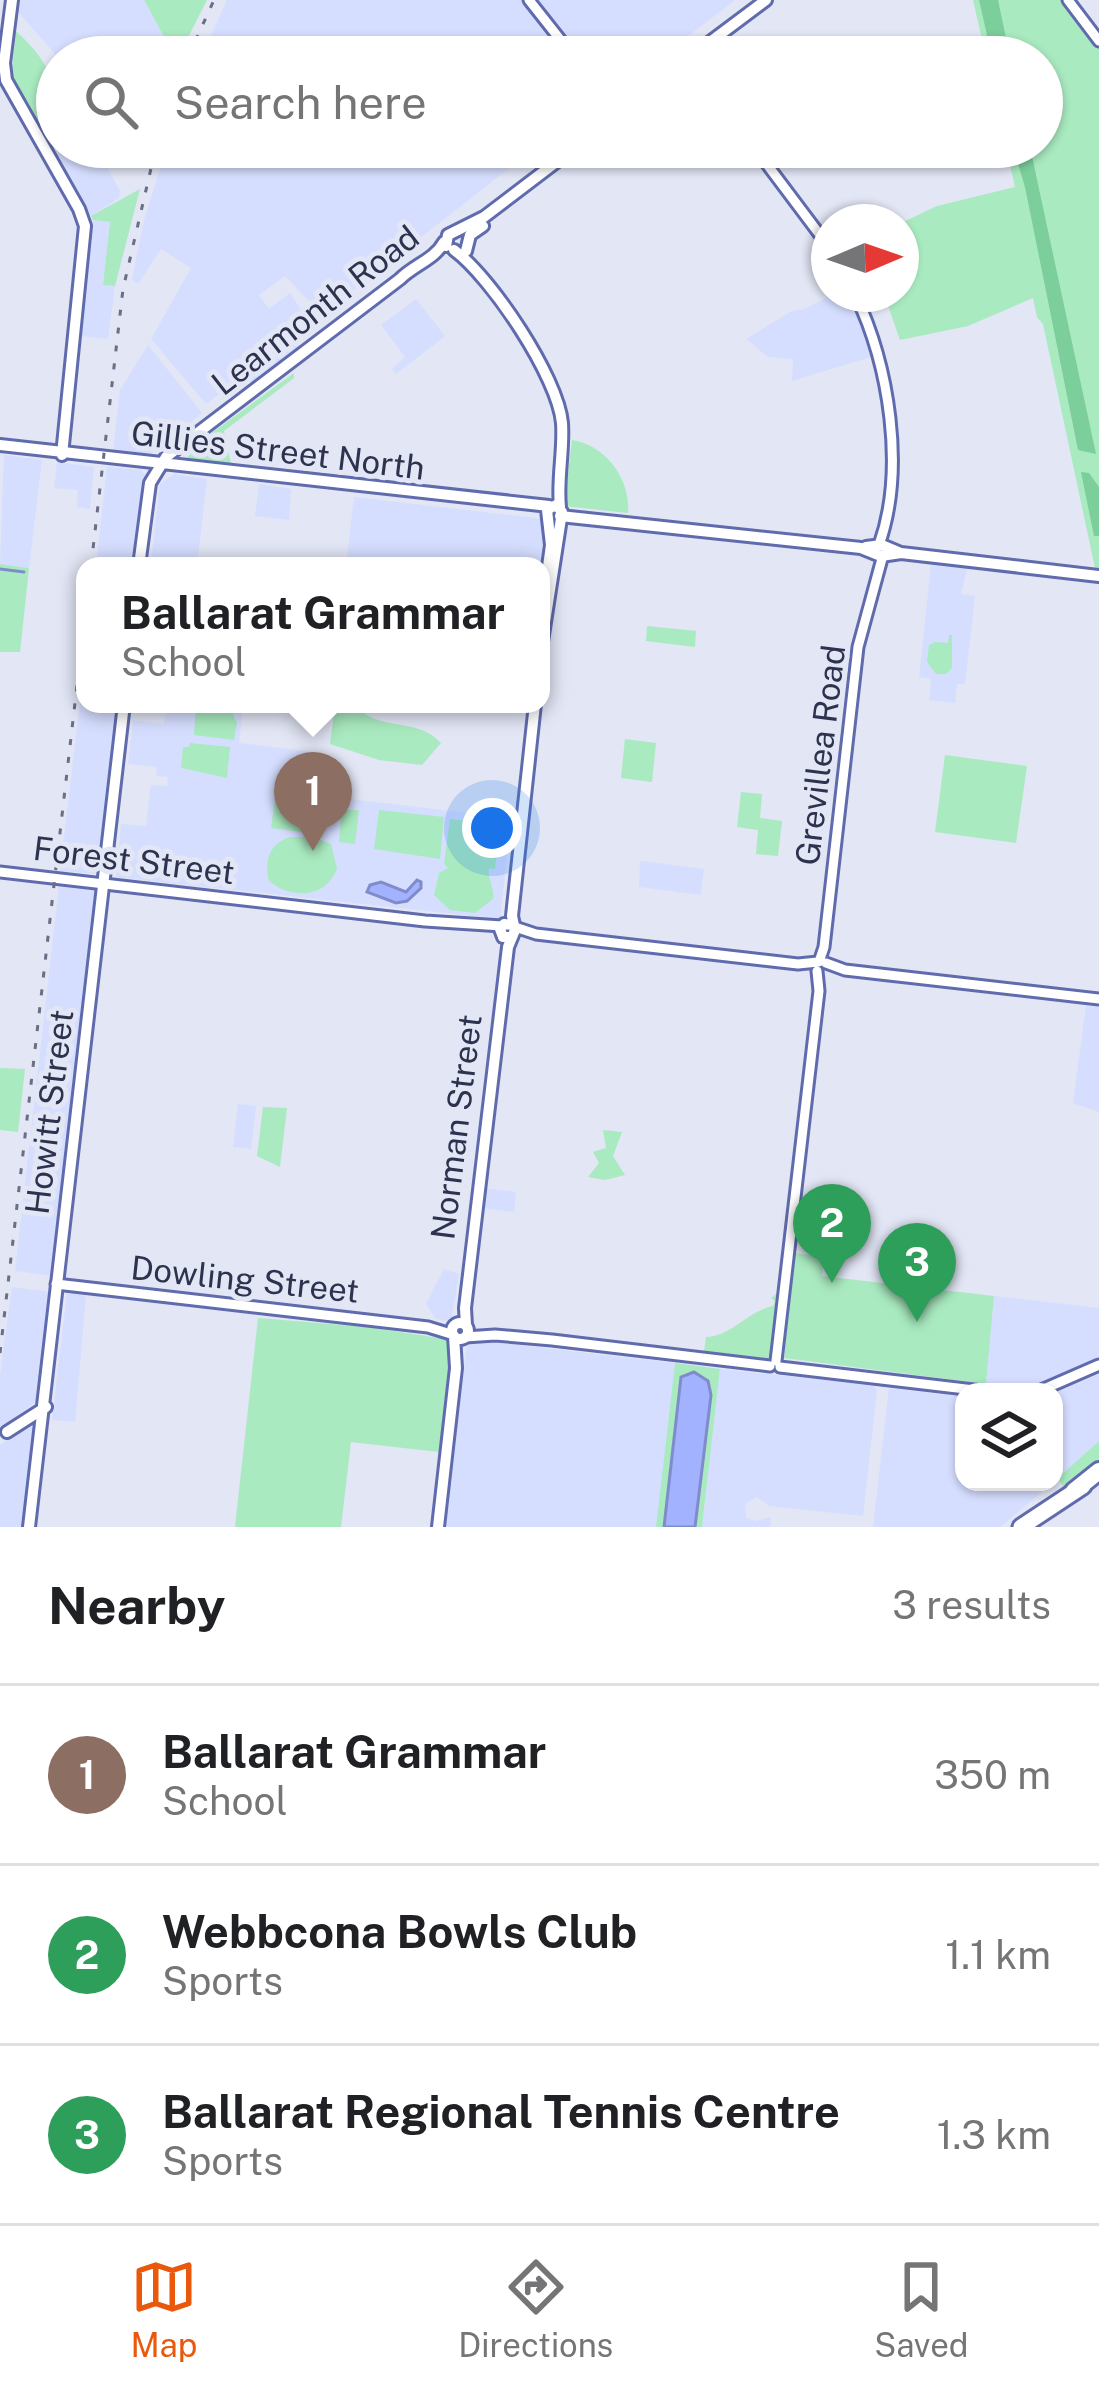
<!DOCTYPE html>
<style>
:root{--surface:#fff;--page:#f2f2f2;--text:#202124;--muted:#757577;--line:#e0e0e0;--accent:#ea580c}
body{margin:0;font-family:"Public Sans",sans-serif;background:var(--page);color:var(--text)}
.controls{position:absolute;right:36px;bottom:36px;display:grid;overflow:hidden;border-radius:24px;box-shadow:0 3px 9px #0004}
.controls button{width:108px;height:108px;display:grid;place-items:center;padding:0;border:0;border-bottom:3px solid var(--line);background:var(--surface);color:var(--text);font:60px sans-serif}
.compass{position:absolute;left:811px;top:204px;width:108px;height:108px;border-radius:50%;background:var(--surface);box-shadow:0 3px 9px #0004;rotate:88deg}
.you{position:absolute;left:492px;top:828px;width:42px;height:42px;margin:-30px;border:9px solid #fff;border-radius:50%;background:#1a73e8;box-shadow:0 0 0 18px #1a73e833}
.badge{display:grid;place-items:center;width:78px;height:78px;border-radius:50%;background:var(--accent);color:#fff;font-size:39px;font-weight:700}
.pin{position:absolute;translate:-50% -99px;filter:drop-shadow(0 3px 6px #0008)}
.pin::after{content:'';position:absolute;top:63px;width:42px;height:36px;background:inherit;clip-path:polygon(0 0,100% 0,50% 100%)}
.popup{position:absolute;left:76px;top:557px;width:474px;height:156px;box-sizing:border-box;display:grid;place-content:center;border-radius:24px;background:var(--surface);filter:drop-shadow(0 3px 9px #0005);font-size:39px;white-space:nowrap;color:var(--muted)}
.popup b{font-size:45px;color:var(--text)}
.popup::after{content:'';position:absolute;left:50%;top:100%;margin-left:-24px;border:24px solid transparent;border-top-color:var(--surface)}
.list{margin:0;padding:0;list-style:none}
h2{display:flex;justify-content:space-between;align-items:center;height:156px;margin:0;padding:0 48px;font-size:51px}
h2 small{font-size:39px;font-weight:400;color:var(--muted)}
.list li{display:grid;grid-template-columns:78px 1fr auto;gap:36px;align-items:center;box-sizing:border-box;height:180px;padding:0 48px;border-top:3px solid var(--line)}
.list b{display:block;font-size:45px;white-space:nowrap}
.list p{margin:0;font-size:39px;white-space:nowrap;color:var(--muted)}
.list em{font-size:39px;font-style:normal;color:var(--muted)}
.icon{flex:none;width:66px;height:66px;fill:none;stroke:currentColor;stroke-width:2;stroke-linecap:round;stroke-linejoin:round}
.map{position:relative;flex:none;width:1099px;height:1527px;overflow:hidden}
.search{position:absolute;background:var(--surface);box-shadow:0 3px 9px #0004;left:36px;right:36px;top:36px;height:132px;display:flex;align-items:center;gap:30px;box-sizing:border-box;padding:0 42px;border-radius:66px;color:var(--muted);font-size:45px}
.sheet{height:696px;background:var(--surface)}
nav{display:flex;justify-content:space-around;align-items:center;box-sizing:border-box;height:168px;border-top:3px solid var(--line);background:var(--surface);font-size:33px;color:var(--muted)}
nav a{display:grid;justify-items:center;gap:6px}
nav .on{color:var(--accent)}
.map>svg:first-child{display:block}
.built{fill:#d6deff}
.green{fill:#a9eac0}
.forest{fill:#7cce9b}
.water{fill:#a3b2fe;stroke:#808cca;stroke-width:3}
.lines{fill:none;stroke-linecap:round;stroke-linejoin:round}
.stream{stroke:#808cca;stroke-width:3}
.tertiary-casing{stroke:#606bad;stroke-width:15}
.secondary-casing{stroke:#606bad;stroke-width:16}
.trunk-casing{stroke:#606bad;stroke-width:21}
.motorway-casing{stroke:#606bad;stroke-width:22}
.tertiary{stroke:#fff;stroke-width:9}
.secondary{stroke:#fff;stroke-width:10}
.trunk{stroke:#fff;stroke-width:15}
.motorway{stroke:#fff;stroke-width:16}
.rail{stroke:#6a6e86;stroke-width:3;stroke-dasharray:6 12;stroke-linecap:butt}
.labels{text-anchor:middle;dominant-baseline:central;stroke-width:10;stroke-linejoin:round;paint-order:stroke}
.street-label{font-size:33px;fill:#2d324f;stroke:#e2e6f5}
</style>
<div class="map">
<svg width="1099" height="1527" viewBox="0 0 1099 1527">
<rect width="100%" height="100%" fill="#e2e6f5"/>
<path class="built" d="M19 0H144L175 57H58L18 12Z
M227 0H735L661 57H201Z
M70 147H96L120 191 119 198 91 216 55 155Z
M167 147H536L322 315 285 276 259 295 269 309 290 293 302 311 282 325 302 353 248 389 237 381 206 404 151 339 191 268 161 249 138 284 132 280 144 220Z
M93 220 110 222 103 284 115 286 108 339 80 336Z
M834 294H850L871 357 792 381 793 359 768 357 746 339 792 311 805 309Z
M416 299 445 336 396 374 392 369 405 357 381 325Z
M148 345 202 413 147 456 113 452 120 390Z
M4 455 42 460 29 568 0 564Z
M57 462 94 467 90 509 77 507 78 490 54 488Z
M107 467 141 470 145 475 134 566H96Z
M174 474 207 479 197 566 151 562 160 484Z
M259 484 291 489 289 520 255 516Z
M354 497 544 519 541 566H346Z
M931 565 967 569 961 594 975 596 965 684H957L955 703 929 700 931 679 919 677Z
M85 659V704H119L99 874 60 871Z
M167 704 243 708 239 743 321 753 317 795 511 818 500 919 116 877 121 824 146 826 151 785 167 786 168 777 156 776 157 767 128 764 133 720 164 724Z
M640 861 704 869 701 895 639 887Z
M59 886 97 890 53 1276 15 1271Z
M1086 1006 1099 1007V1112L1073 1103Z
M238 1104 256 1106 251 1149 233 1147Z
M482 1188 516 1192 514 1212 481 1208Z
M444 1269 459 1274 451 1322 436 1319 426 1304Z
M12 1287 51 1292 39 1399 0 1429V1375Z
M67 1293 86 1295 75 1422 52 1420Z
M994 1296 1099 1308V1358L1051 1381 1023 1387 986 1384Z
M472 1340 675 1363 656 1527H445L467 1344Z
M720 1369 872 1385 877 1389 863 1516 769 1506 757 1497 745 1504 746 1517 755 1521 771 1517 770 1527H702Z
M1099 1374V1441L1054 1482V1393Z
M889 1388 964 1397V1482H1054L1000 1527H873Z
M30 1423 36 1425 25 1527H0V1445Z"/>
<path class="green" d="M144 0H207L178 57H175Z
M973 0H1066L1099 43V569L1095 568 1043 324 1037 317 1033 298 968 326 900 340 884 294H901V223L937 206 1015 187 1006 147H1042V57H986Z
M16 31C59 71 57 91 57 145L51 149 11 78Z
M140 189 115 286 103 285 110 222 93 220 91 216Z
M294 373V378L224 431 231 464 186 460 195 445Z
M572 440C606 445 631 480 628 513L564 506Z
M0 564 29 568 20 652H0Z
M647 626 696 631 695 647 646 641Z
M949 635H952V668L946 674H936L927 662 929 645 935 642 948 643Z
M335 704H354C377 733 417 716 441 743L422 765 379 760 330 744Z
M196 706 231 710 237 723 234 740 194 735Z
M625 739 656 743 652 782 621 778Z
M190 743 230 747 227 778 181 768 183 747H189Z
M945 755 1027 766 1016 843 935 832Z
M741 792 762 794 760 818 782 821 778 856 756 854 758 830 737 827Z
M275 798 341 807 342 810H359L355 844 339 842 341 815 340 818 326 817 323 835 271 828Z
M379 810 444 817 440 859 374 849Z
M450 819 500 825 495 869 489 868C487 878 495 888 493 899L475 913 450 910 434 895 439 873 448 868 444 864Z
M289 837H312L331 844 337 868C327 898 292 900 269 881 264 860 269 845 289 837Z
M0 1068 25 1069 18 1132 0 1130Z
M263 1107 287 1108 280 1167 257 1156Z
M603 1130 622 1132 613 1156 625 1175 605 1180 588 1177 599 1163 593 1152 606 1148Z
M795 1253 824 1257 822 1276 994 1296 986 1384 784 1358Z
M781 1290 770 1361 704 1352 706 1337C732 1336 748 1311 773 1306L775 1301 771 1298Z
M258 1318 367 1327 452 1340 439 1452 351 1442 341 1527H235Z
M675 1363 720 1369 702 1527H656Z
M1099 1441V1466L1064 1488 1058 1478Z"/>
<path class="forest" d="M979 0H998L1010 57H992Z
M1013 147H1030L1096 454 1078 450 1025 187Z
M1081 472 1089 473 1099 487V536H1094Z"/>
<path class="water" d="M417 880 421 882V888L407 901 396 903 367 892 370 885 381 882 406 892Z
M694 1372 708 1381 711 1395 695 1527H664L681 1377Z"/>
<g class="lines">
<path class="stream" d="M0 569 24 572"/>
<g class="tertiary-casing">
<path id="tertiary" d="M529 0 574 57
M1068 0 1099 41
M754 147 829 247
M855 294C889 365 906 469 879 545
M0 872 425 921 502 926
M515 927 536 934 798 964 818 962
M819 962 824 947 858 647 883 555
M826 963 845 970 1099 999
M56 1284 428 1327 454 1335
M465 1337 495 1335 552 1340 770 1366
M776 1361 819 991 817 971
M780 1367 991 1392
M1037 1392 1099 1365"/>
</g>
<g class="secondary-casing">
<path id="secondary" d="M12 0 4 63 6 80 79 209 85 226 62 455
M690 57 766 0
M446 246 448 235 484 217 576 147
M454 250C491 277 558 377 562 423 564 451 557 479 560 507
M466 251 470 235 483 226
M0 445 549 506
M560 516 861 548 881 556 901 553
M866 547 882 545 901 553 1099 576
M139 566 150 483 166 457 400 279C414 265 435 259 444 242
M541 617 551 545 547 510 556 505 562 512 541 648
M511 937H503L500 929 504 924 513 925
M452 1331a8 8 0 1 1 16 0a8 8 0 1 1-16 0Z
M466 1325 465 1308 508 947 515 930 512 916 535 704
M7 1432 46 1407
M29 1527 124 704
M438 1527 456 1368 454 1336"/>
</g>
<g class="trunk-casing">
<path id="trunk" d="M1021 1527 1083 1486"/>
</g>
<g class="motorway-casing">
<path id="motorway" d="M1074 1491 1099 1471"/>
</g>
<use href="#tertiary" class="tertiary"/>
<use href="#secondary" class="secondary"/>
<use href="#trunk" class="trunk"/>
<use href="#motorway" class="motorway"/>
<path class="rail" d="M188 57 214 0
M91 566 123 289 156 147
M0 1353 85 616"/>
</g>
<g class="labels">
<g class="street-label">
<text transform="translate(315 310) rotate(-38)">Learmonth Road</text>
<text transform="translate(278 450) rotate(7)">Gillies Street North</text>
<text transform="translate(820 755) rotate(-83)">Grevillea Road</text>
<text transform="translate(134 860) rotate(7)">Forest Street</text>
<text transform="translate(49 1112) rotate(-83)">Howitt Street</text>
<text transform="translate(456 1127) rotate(-83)">Norman Street</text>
<text transform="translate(245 1279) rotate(6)">Dowling Street</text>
</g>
</g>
</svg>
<div class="controls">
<button><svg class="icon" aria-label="layers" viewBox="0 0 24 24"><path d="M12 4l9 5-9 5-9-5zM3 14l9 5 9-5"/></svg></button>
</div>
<svg class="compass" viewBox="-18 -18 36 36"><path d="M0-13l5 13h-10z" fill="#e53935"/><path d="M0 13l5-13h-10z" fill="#757577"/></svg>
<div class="you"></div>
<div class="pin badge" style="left:313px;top:851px;background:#8d6e63">1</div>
<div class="popup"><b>Ballarat Grammar</b>School</div>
<div class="pin badge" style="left:832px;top:1283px;background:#2e9e5b">2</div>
<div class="pin badge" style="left:917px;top:1322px;background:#2e9e5b">3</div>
<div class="search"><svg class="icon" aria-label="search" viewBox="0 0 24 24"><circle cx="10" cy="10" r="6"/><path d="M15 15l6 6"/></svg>Search here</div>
</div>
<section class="sheet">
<h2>Nearby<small>3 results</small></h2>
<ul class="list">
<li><span class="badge" style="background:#8d6e63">1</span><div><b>Ballarat Grammar</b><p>School</p></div><em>350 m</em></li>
<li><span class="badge" style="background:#2e9e5b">2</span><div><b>Webbcona Bowls Club</b><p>Sports</p></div><em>1.1 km</em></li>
<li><span class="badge" style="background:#2e9e5b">3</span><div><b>Ballarat Regional Tennis Centre</b><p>Sports</p></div><em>1.3 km</em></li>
</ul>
</section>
<nav>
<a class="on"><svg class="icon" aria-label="map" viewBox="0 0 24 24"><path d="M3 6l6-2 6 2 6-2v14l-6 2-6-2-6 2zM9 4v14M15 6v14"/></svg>Map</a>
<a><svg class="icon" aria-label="directions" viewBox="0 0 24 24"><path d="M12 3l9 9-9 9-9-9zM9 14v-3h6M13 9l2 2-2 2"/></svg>Directions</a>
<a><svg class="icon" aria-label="saved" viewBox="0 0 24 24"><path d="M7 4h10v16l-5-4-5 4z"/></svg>Saved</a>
</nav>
